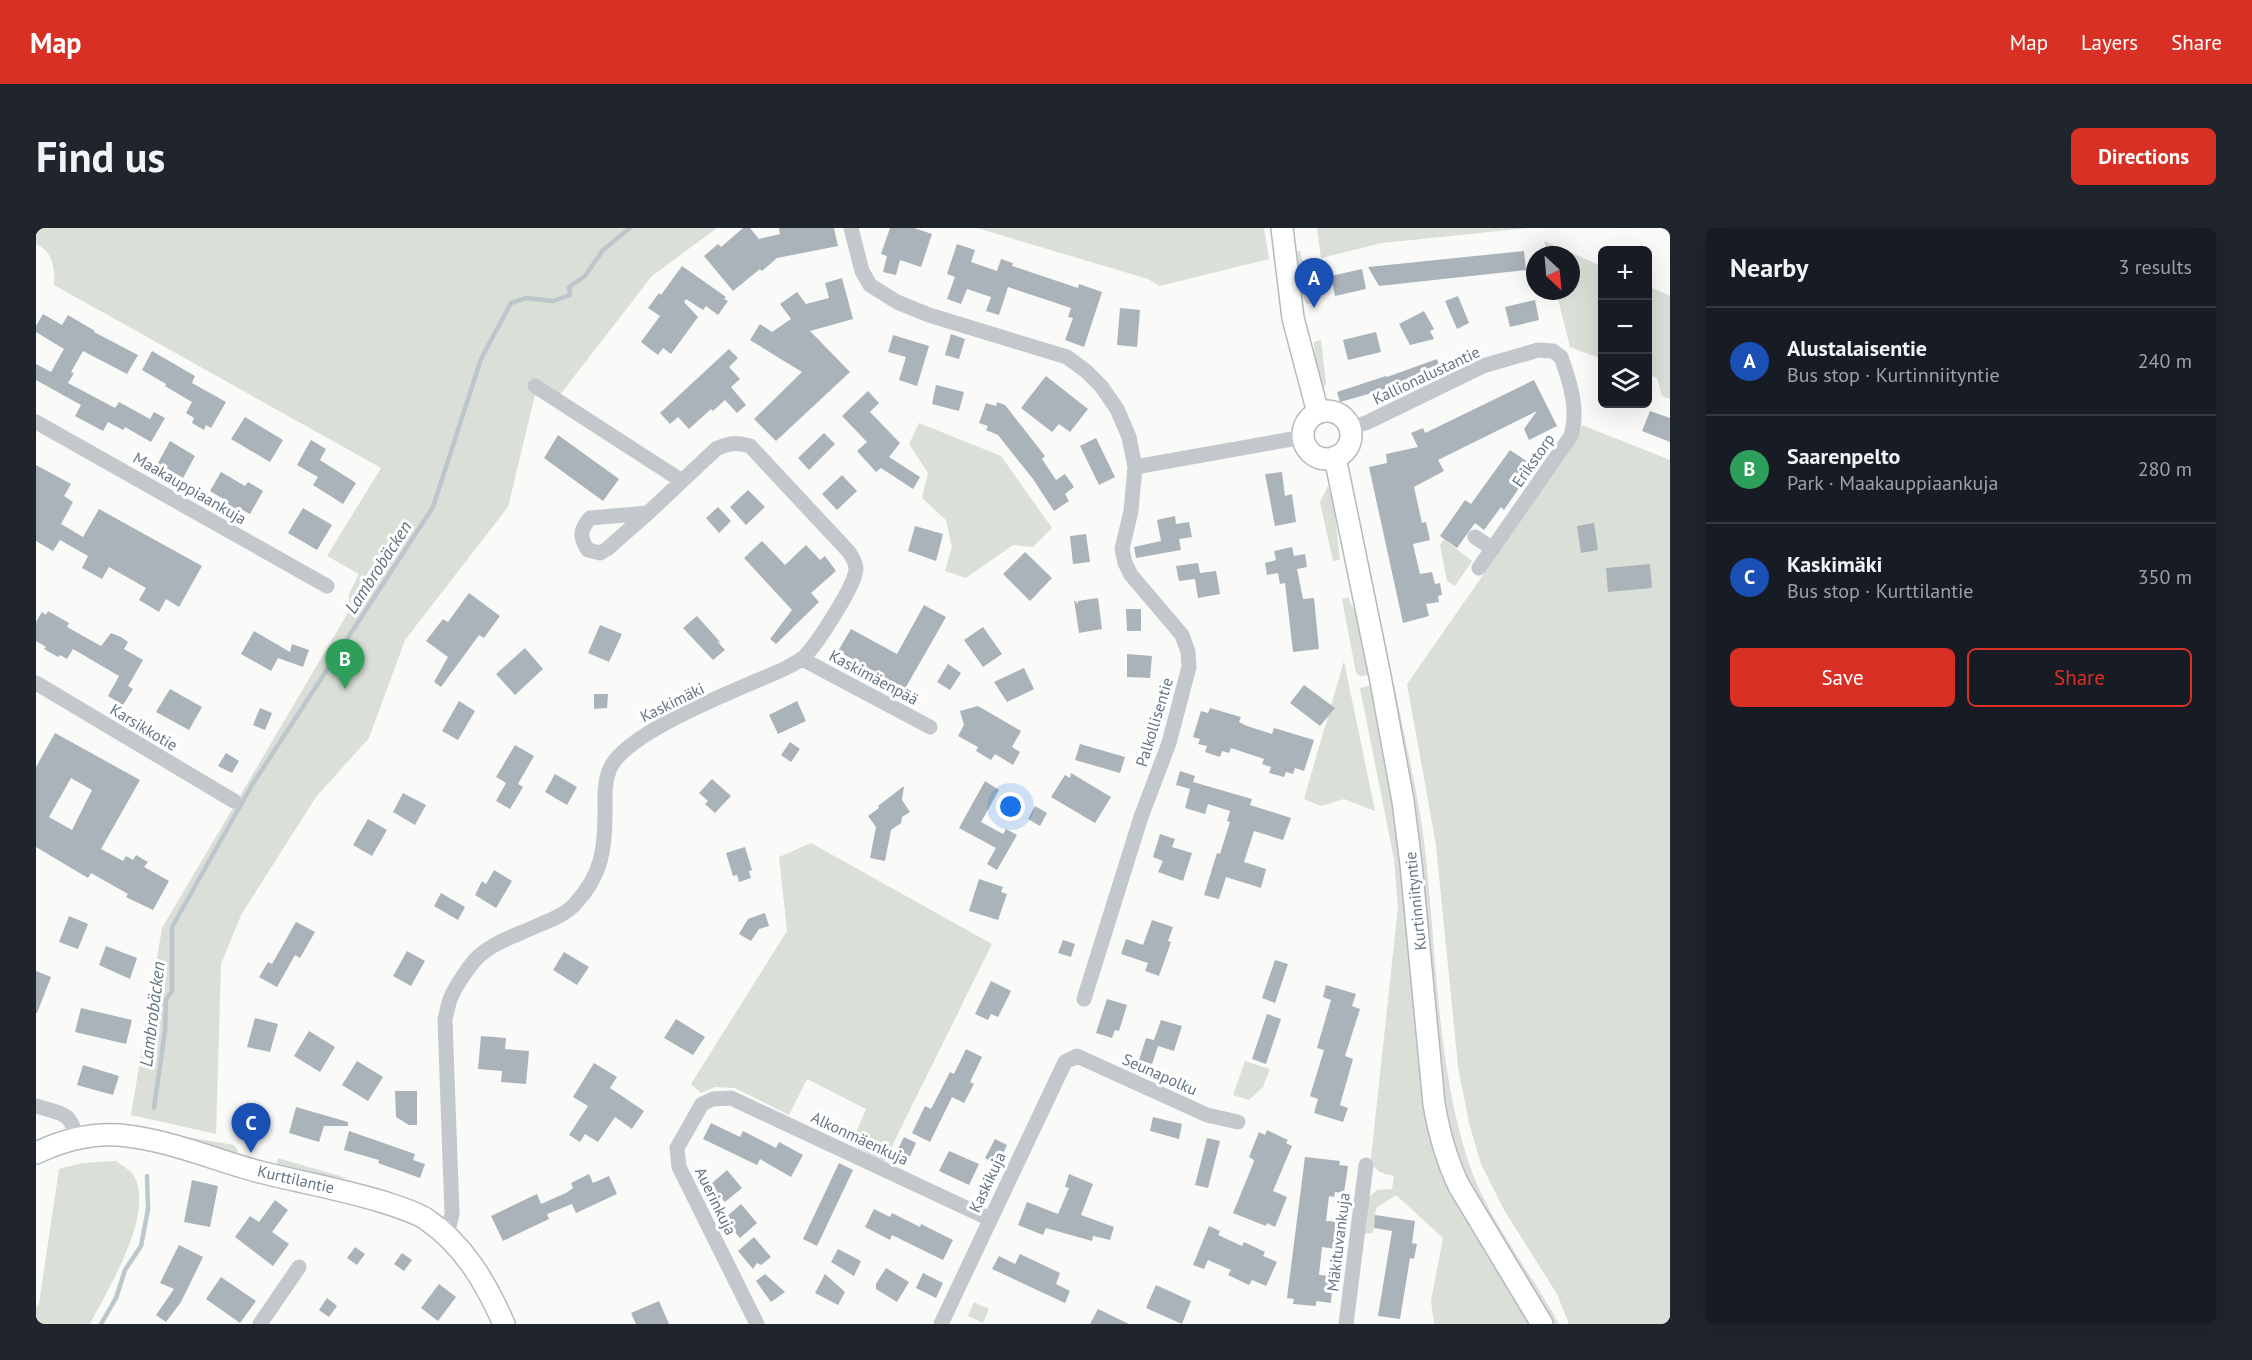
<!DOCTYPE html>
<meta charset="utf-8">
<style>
:root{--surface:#171b24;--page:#20242c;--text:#f1f3f6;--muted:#9ea1a6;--line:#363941;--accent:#d93025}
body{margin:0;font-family:"PT Sans",sans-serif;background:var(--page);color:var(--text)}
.controls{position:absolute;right:18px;top:18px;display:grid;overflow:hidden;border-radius:9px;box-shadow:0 6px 24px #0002}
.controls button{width:54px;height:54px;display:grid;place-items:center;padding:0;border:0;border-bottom:2px solid var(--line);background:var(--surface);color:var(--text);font:30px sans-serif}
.compass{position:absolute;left:1490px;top:18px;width:54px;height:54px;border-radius:50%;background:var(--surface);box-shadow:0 6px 24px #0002;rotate:154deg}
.you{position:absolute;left:975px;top:579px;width:21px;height:21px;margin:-15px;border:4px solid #fff;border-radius:50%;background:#1a73e8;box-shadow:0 0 0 9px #1a73e833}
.badge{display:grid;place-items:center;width:39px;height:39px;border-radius:50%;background:var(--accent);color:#fff;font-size:20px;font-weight:700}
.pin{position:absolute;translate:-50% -50px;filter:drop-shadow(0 2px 3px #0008)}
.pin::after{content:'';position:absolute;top:32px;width:21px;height:18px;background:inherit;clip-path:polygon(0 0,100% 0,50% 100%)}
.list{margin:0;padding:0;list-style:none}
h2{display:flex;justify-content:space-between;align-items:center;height:78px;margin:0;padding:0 24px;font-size:26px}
h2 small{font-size:20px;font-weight:400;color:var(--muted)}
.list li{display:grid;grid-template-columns:39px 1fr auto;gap:18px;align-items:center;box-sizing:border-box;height:108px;padding:0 24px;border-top:2px solid var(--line)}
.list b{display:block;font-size:22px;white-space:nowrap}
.list p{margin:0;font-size:20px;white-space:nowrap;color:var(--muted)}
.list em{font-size:20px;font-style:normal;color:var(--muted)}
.actions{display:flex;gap:12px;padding:18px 24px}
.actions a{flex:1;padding:14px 0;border:2px solid var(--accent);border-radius:9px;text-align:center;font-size:21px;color:var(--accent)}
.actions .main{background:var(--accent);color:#fff}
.icon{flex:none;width:33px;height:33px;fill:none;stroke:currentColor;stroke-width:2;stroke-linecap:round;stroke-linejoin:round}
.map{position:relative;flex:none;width:1634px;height:1096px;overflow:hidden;border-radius:9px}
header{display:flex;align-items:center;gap:36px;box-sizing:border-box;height:84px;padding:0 30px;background:var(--accent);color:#fff}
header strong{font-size:28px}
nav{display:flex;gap:33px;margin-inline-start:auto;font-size:21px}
.intro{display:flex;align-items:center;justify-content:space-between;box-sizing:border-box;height:144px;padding:0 36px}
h1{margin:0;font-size:42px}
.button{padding:15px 27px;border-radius:9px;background:var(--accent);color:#fff;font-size:21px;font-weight:700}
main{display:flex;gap:36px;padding:0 36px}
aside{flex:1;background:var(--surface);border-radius:9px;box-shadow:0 6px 24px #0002}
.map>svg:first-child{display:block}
.green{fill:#dadfd7}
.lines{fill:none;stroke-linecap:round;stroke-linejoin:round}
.stream{stroke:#bbc7cb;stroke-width:4.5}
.building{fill:#aab3b9;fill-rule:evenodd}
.secondary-casing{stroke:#b3babf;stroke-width:24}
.street{stroke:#c3c8cc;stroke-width:15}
.secondary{stroke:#fff;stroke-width:21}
.labels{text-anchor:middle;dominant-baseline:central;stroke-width:6;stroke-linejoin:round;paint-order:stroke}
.street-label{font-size:16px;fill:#657683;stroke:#fff}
.water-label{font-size:18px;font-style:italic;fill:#60757c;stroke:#fff}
</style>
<header>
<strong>Map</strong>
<nav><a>Map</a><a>Layers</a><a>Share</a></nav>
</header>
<div class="intro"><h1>Find us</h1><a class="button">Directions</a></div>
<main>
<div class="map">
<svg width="1634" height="1096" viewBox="0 0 1634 1096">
<rect width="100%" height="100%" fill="#fafaf8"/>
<path class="green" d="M0 0H681L616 48 523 168 508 158 499 167 472 279 369 412 333 510 280 569 205 687 185 736 180 906 95 887 126 700 313 383V366L323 346 291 328 345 240 18 57C19 40 17 23 0 16Z
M941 0H1228L1233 31 1124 58 1112 51Z
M1281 0H1493L1346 15 1285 30Z
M1508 13 1566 38V131L1534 119 1520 63H1535V27H1512Z
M1260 23H1264L1277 75 1270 76 1264 60Z
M1612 58 1634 68V171L1626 168 1621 150 1612 146Z
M1285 112 1290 155 1289 158 1286 160 1279 138 1278 114Z
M883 195 965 228 1016 300 997 319 977 317 930 350 909 343 916 319 910 292 886 270 892 245 873 216Z
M1546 197 1634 232V1096H1533L1521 1066 1468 982 1445 936 1433 895 1422 839 1400 617 1371 456 1540 214Z
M1292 258 1298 275 1304 332 1297 333 1284 274Z
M1408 311 1436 333 1419 358 1411 353 1404 317Z
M1312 369 1324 395 1334 447 1324 448 1320 445 1306 371Z
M1308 433 1339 583 1308 571 1285 578 1268 571Z
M1358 456C1368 508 1381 560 1388 613 1401 720 1399 829 1432 933 1451 990 1494 1043 1523 1096H1514L1415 926 1353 457Z
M1336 457 1362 603 1397 919 1405 946 1421 974 1496 1096H1398L1395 1073 1407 1010 1360 967 1340 980 1337 1005 1327 1006 1331 971 1341 962 1356 961 1358 948C1346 945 1337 944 1335 930L1362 679 1358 631 1324 460Z
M775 615 956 716 848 934 815 916 830 881 771 851 753 887 699 860 679 859 665 865 655 856 751 703 743 629Z
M1209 833 1234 841 1227 859 1213 872 1197 867Z
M146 908 198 917 202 923 200 928 142 909Z
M242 930 314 951 273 946 240 938Z
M80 933C85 937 95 942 98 948 119 986 72 1061 54 1096H0V1079L3 1076 23 941 46 935Z
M938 1074 953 1081 947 1095 932 1088Z"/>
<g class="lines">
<path class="stream" d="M118 880 129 803 130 772 136 763V699L216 557 397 279 445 131 475 75 490 70 517 73 534 67 533 59 549 48 567 22 594 0
M65 1096 80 1070 89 1042 105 1018 112 981 111 948"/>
</g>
<path class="building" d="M707 0H714L723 11 744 6 743 0H798L802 18 741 30 726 43 724 41 697 63 668 28 682 16 685 19Z
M854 0H878L896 6 885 39 864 32 860 47 847 44 851 28 845 26Z
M921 16 939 22 935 34 961 43 965 31 977 35 976 38 1042 60 1043 56 1066 64 1048 119 1029 112 1037 90 1032 89 1035 80 972 59 963 87 950 83 955 69 931 61 925 76 911 71 919 49 911 46Z
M1488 23 1490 42 1343 58 1332 39Z
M646 38 690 69 688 71 692 73 682 87 670 78 667 82 650 71 648 74 662 89 635 126 627 120 622 127 605 114 624 88 612 80 623 65 625 67Z
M1326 41 1330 61 1299 68 1295 48Z
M806 50 817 91 774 103 814 144 740 213 718 191 766 144 714 112 724 96 736 104 755 91 744 76 761 64 770 76 793 70 789 55Z
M1422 68 1433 95 1421 101 1409 73Z
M1499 72 1503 92 1474 99 1469 79Z
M1084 80 1104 82 1101 119 1081 117Z
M1388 83 1398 101 1394 103 1398 111 1374 117 1363 96Z
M7 86 26 97 32 87 59 103 58 104 102 127 91 146 47 123 35 144 38 145 32 155 79 180 83 174 114 191 118 184 129 190 115 214 89 199 87 202 72 194 67 203 39 188 45 177 0 152V136L15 144 28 121 0 104V98Z
M1340 104 1345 124 1312 132 1307 112Z
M915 106 929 111 923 131 909 127Z
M857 107 893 118 881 158 863 152 870 129 852 124Z
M693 121 702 130 693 139 704 151 695 159 710 177 701 185 689 172 677 183 675 181 653 201 642 189 634 196 624 185Z
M116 123 159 148 156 155 190 174 175 200 170 197 168 202 156 195 158 190 150 185 156 174 129 158 130 156 106 142Z
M1401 131 1403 137 1368 156 1304 174 1301 164 1350 148 1351 149Z
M1010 148 1052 181 1034 204 1023 196 1016 204 985 180Z
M1498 152 1521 198 1493 212 1488 201 1501 183 1402 232 1408 243 1378 259 1386 295 1390 294 1394 312 1377 316 1384 346 1396 344 1399 356 1404 355 1406 367 1402 368 1403 374 1390 376 1393 388 1367 395 1333 239 1351 235 1350 226 1382 219 1375 205 1387 200 1389 205Z
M900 157 928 164 923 183 896 176Z
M832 163 843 175 834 184 864 215 853 229 884 249 877 261 845 240 840 244 821 223 831 214 806 188Z
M961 174 969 177 1009 228 1006 231 1020 252 1029 246 1038 259 1029 266 1033 273 1018 283 997 251 962 207 950 202 952 198 943 195 950 175 960 178Z
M1614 183 1634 190V214L1606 203Z
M209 189 247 212 234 234 195 211Z
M788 205 799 216 773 242 762 230Z
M522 207 583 251 567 273 508 230Z
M1060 210 1079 249 1063 257 1044 218Z
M275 212 290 221 284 232 320 255 307 276 277 257 282 249 261 237Z
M134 213 159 228 147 250 122 235Z
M1474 222 1498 238 1468 282 1465 279 1448 302 1439 295 1421 320 1404 308 1429 272 1435 276Z
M0 237 35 256 28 268 37 274 25 296 47 309 63 281 166 338 143 379 130 371 123 384 103 372 110 360 73 339 66 351 46 340 52 328 24 312 17 323 0 313Z
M185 244 209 258 212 254 227 263 214 286 201 279 199 281 187 275 189 272 174 263Z
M1246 244 1249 268 1256 266 1260 294 1239 298 1229 246Z
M806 247 821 263 801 282 786 266Z
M712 262 729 279 710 297 694 279Z
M682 279 695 293 683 305 670 290Z
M267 280 296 297 281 322 252 305Z
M1139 288 1140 296 1153 294 1156 309 1143 311 1145 322 1100 330 1098 319 1125 313 1121 292Z
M1558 295 1562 322 1545 325 1541 298Z
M879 298 907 306 900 333 872 323Z
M1050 306 1054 334 1037 336 1034 308Z
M726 313 749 337 770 317 784 332 789 328 800 343 775 365 783 374 740 416 734 411 756 382 708 330Z
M1256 319 1258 328 1269 326 1271 339 1261 341 1267 371 1278 370 1283 421 1257 424 1249 355 1244 356 1242 345 1231 347 1229 335 1240 332 1238 323Z
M989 324 1016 350 994 373 967 346Z
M1162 335 1164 345 1180 343 1184 366 1162 370 1159 351 1143 353 1140 338Z
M1614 336 1616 360 1572 364 1570 340Z
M433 365 464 388 448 410 443 407 405 459 398 454 412 429 390 413 407 391 412 394Z
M1062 370 1066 401 1043 405 1038 372 1042 376V373Z
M888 377 910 389 866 466 845 454 848 449 802 423 815 401 861 426Z
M1090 381H1105V403H1091Z
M12 383 33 395 31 399 65 418 75 405 85 409 92 414 88 421 107 432 92 458 97 461 87 477 72 468 83 448 37 421 31 431 24 427 22 429 8 421 10 419 0 413V394L6 384 10 387Z
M661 388 685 415 681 413 689 422 677 432 647 400Z
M564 397 586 406 573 434 552 425Z
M947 399 966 426 947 439 928 412Z
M218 403 254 424 256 416 273 422 267 439 242 430 235 443 205 426Z
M489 420 507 441 479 467 460 446Z
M1091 426 1116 428 1114 450 1091 449Z
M912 436 925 445 914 462 901 454Z
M988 440 998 461 971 474 958 454Z
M1268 457 1299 480 1284 498 1254 475Z
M134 461 166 479 153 502 120 484Z
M558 466H572L571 480 558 481Z
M423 473 439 483 422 512 406 503Z
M761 473 770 493 742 506 733 487Z
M942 478 985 503 976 519 984 524 977 537 959 526 955 532 940 523 942 519 922 508 928 497 924 483Z
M224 480 236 485 229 502 217 497Z
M1174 480 1205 489 1203 494 1211 498 1236 506 1238 500 1278 512 1268 543 1259 540 1257 546 1250 544 1248 549 1233 545 1235 539 1226 536 1228 531 1195 520 1193 525 1186 523 1184 529 1169 524 1171 518 1162 516 1164 511 1157 509 1165 483 1172 485Z
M19 505 104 552 65 621 87 633 90 628 97 632 100 627 112 634 108 639 133 653 117 682 90 669 92 666 55 645 52 650 0 619V539ZM35 550 56 562 36 602 13 589Z
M754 514 764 521 755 534 745 527Z
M1044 516 1089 529 1084 545 1039 532Z
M479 517 498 528 482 556 487 559 474 581 460 573 470 555 460 549Z
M190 525 203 533 196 545 182 538Z
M1144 543 1159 548 1157 554 1216 571 1214 577 1255 590 1247 612 1218 603 1208 634 1230 641 1225 660 1190 649 1183 671 1168 667 1181 625 1184 626 1194 594 1191 593 1194 583 1172 576 1169 586 1149 580 1154 561 1140 557Z
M1035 545 1075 569 1059 595 1015 569 1029 547 1034 550Z
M519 546 541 559 531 577 509 564Z
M676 551 695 568 679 585 669 576 672 573 663 565Z
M949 553 963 562 945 594 967 606 970 601 981 607 961 642 951 636 960 620 923 600Z
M868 558 866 572 874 584 866 589 865 595 855 602 849 633 834 630 840 599 832 588 843 580 842 578Z
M367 565 390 577 379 597 357 584Z
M999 578 1011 585 1004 598 992 591Z
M332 591 351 602 336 628 317 617Z
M1124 606 1139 611 1136 619 1156 625 1147 653 1122 644 1127 633 1117 629Z
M709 619 716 642 713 643 715 650 703 654 701 647 697 648 690 625Z
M458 642 476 653 460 680 439 667 446 653 450 656Z
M943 651 967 659 965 664 971 666 962 692 933 683Z
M405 665 429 679 422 692 398 678Z
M729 685 733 698 723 701 715 713 703 706 712 691Z
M33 688 52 696 42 721 23 714Z
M1116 692 1137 699 1132 713 1135 714 1123 748 1109 743 1112 735 1085 726 1090 711 1107 717Z
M260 694 279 704 264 730 259 727 241 759 223 749 232 734 236 736Z
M1027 712 1039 716 1035 729 1022 725Z
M70 718 101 730 94 751 63 737Z
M371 723 389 733 375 758 357 748Z
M528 724 553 739 541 757 517 742Z
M1239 732 1252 736 1239 775 1226 770Z
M0 743 15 749 1 785H0Z
M955 753 975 763 962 789 955 786 952 792 939 786Z
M1290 757 1320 766 1316 778 1324 781 1309 828 1317 831 1304 877 1312 880 1307 894 1278 885 1282 871 1274 868 1288 822 1281 820 1295 772 1287 769Z
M1071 771 1091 777 1083 803 1079 802 1076 810 1060 805Z
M45 780 96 792 90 816 39 804Z
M1231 786 1245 791 1230 836 1216 831Z
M219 790 242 796 234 824 211 819Z
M640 791 669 809 657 827 628 810Z
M1125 792 1146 798 1138 823 1122 818 1116 836 1103 832 1110 810 1118 812Z
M273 803 299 819 284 844 258 828Z
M445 808 470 810 469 821 493 823 490 856 465 854 466 843 442 841Z
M930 821 946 829 934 854 938 856 928 875 916 869 894 914 876 905 889 878 895 881 914 844 918 846Z
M321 833 347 849 332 873 306 857Z
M558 835 581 849 574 860 608 883 596 901 579 889 562 914 549 906 544 914 533 907 552 878 537 869Z
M47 837 83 848 77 867 41 857Z
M359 863H381V897H373L360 889Z
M260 879 312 894V898H288L283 914 253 905Z
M1117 889 1146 896 1143 911 1114 903Z
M675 895 704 909 707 903 740 920 743 914 767 927 755 949 724 931 721 937 667 911Z
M1231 902 1252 912 1250 915 1256 918 1237 963 1251 969 1239 999 1231 995 1230 998 1197 985 1217 936 1218 932 1213 929 1223 904 1229 907Z
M313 903 379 926 377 932 389 936 384 950 342 935 343 932 308 922Z
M868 909 880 915 871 935 858 929Z
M1171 910 1184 913 1172 960 1159 957Z
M959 911 971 917 962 937 949 930Z
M913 923 943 936 933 957 903 943Z
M1269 929 1304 933 1303 937 1312 938 1308 965 1299 964 1298 969 1293 968 1290 993 1304 994 1301 1021 1286 1019 1283 1047 1297 1048 1295 1075 1280 1073V1078L1257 1076 1258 1071 1251 1070Z
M803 935 817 942 781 1018 767 1011Z
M691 942 706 960 689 974 674 957Z
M553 946 557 955 573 948 581 966 540 985 536 976 511 986 513 991 467 1013 455 988 501 966 505 976 530 965 537 960 535 955Z
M1033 946 1057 956 1045 987 1078 999 1074 1012 1057 1008 1056 1013 1010 1000 1007 1007 982 997 991 974 1022 986 1033 960 1029 959Z
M156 952 182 958 174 999 148 994Z
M239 972 252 982 236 1004 253 1016 237 1038 199 1009 214 988 223 994Z
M705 976 721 995 704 1010 688 991Z
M838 981 854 989 856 985 884 999 885 996 917 1012 907 1032 856 1007 854 1012 829 999Z
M1339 987 1379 993 1376 1015 1381 1016 1378 1031 1374 1030 1364 1091 1342 1088 1356 1003 1338 1000Z
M1173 998 1184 1003 1182 1007 1206 1018 1208 1014 1229 1024 1227 1028 1241 1034 1230 1058 1216 1052 1213 1057 1192 1047 1195 1042 1172 1032 1168 1041 1157 1037Z
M718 1009 735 1029 725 1037 721 1035 717 1041 702 1023Z
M143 1017 167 1029 145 1074 130 1094 120 1087 138 1061 124 1055Z
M319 1019 329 1026 321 1037 311 1030Z
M802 1021 825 1033 818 1048 795 1034Z
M366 1025 376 1032 368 1043 358 1036Z
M984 1026 1024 1045 1020 1056 1034 1063 1029 1075 956 1041 963 1028 979 1036Z
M850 1040 873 1054 861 1074 840 1061V1056Z
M887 1045 907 1055 900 1070 880 1060Z
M729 1046 749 1064 735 1074 720 1053Z
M789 1046 809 1064 802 1077 779 1065Z
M185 1049 220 1073 204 1095 170 1071Z
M403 1056 420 1069 402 1093 385 1080Z
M1120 1057 1155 1073 1146 1096 1110 1080Z
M291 1070 301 1078 293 1089 283 1082Z
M623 1073 633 1096H600L595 1085Z
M1062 1081 1093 1096H1054Z"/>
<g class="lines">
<g class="secondary-casing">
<path id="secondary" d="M1246 0 1257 90 1282 185
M1267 207a24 24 0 1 1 48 0a24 24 0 1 1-48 0Z
M1299 229 1344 448 1367 573 1375 636 1398 876C1403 905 1410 931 1423 958L1506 1096
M0 925C27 912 53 905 83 907 131 911 178 932 224 944 264 954 304 961 344 973 359 978 377 983 390 991 428 1017 450 1055 468 1096"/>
</g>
<path class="street" d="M815 0 826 43 834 57 861 74 893 87 1031 129 1050 143 1065 158 1081 181 1093 209 1099 239 1095 283 1086 321 1089 335 1095 347 1146 407 1152 424 1153 439 1133 515 1105 589 1048 771
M499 158 646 253
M0 194 291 358
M1314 200 1332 194 1447 138 1502 122 1517 123 1525 129C1534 154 1543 182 1535 208L1443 340
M1099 239 1267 209
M1439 309 1457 321
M766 431 894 499
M0 455 198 573
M0 878C25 886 33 882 41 909
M411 1007 416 986 409 791C411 784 412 776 415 769 419 759 435 735 443 728 457 715 478 708 496 700 510 694 528 688 539 676 566 647 569 621 569 583 569 569 568 556 573 543 586 504 709 459 748 441 754 438 762 434 768 429 781 416 819 358 820 341 820 334 816 329 813 324L714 218C700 214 692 215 680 221L612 285 554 290C544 302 543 309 552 322L564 325 571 321 612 285
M224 1096 263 1039
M721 1096 643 939 641 920 666 876 677 871 695 870 954 991
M905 1096 1029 834 1041 828 1171 887 1202 894
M1310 1096 1330 937"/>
<use href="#secondary" class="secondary"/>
</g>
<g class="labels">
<g class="street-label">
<text transform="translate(1390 147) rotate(-25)">Kallionalustantie</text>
<text transform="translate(1497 232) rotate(-55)">Erikstorp</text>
<text transform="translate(154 260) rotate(30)">Maakauppiaankuja</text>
<text transform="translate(838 449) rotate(28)">Kaskimäenpää</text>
<text transform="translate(636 474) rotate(-26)">Kaskimäki</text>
<text transform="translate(1118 494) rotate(-73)">Palkollisentie</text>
<text transform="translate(108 499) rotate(31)">Karsikkotie</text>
<text transform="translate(1379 673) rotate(-96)">Kurtinniityntie</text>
<text transform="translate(1124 846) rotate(24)">Seunapolku</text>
<text transform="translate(824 910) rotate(25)">Alkonmäenkuja</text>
<text transform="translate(260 951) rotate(13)">Kurttilantie</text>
<text transform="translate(951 954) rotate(-65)">Kaskikuja</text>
<text transform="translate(680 973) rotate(64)">Auerinkuja</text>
<text transform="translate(1302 1014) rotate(-83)">Mäkituvankuja</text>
</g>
<g class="water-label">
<text transform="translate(342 339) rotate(-57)">Lambrobäcken</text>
<text transform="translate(116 786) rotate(-83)">Lambrobäcken</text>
</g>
</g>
</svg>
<div class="controls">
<button>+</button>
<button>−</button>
<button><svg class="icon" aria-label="layers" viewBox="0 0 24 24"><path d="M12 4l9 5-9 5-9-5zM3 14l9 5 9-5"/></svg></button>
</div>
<svg class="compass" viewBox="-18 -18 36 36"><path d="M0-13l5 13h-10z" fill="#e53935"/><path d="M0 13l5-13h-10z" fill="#9ea1a6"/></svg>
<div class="you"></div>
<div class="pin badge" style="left:1278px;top:80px;background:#1a4fb4">A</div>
<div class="pin badge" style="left:309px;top:461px;background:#2e9e5b">B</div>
<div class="pin badge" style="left:215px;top:925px;background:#1a4fb4">C</div>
</div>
<aside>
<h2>Nearby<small>3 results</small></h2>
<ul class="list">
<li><span class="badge" style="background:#1a4fb4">A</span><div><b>Alustalaisentie</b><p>Bus stop · Kurtinniityntie</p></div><em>240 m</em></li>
<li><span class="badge" style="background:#2e9e5b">B</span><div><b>Saarenpelto</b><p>Park · Maakauppiaankuja</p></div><em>280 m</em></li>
<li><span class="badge" style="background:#1a4fb4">C</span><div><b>Kaskimäki</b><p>Bus stop · Kurttilantie</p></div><em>350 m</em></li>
</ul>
<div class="actions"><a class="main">Save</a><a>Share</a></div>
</aside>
</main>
